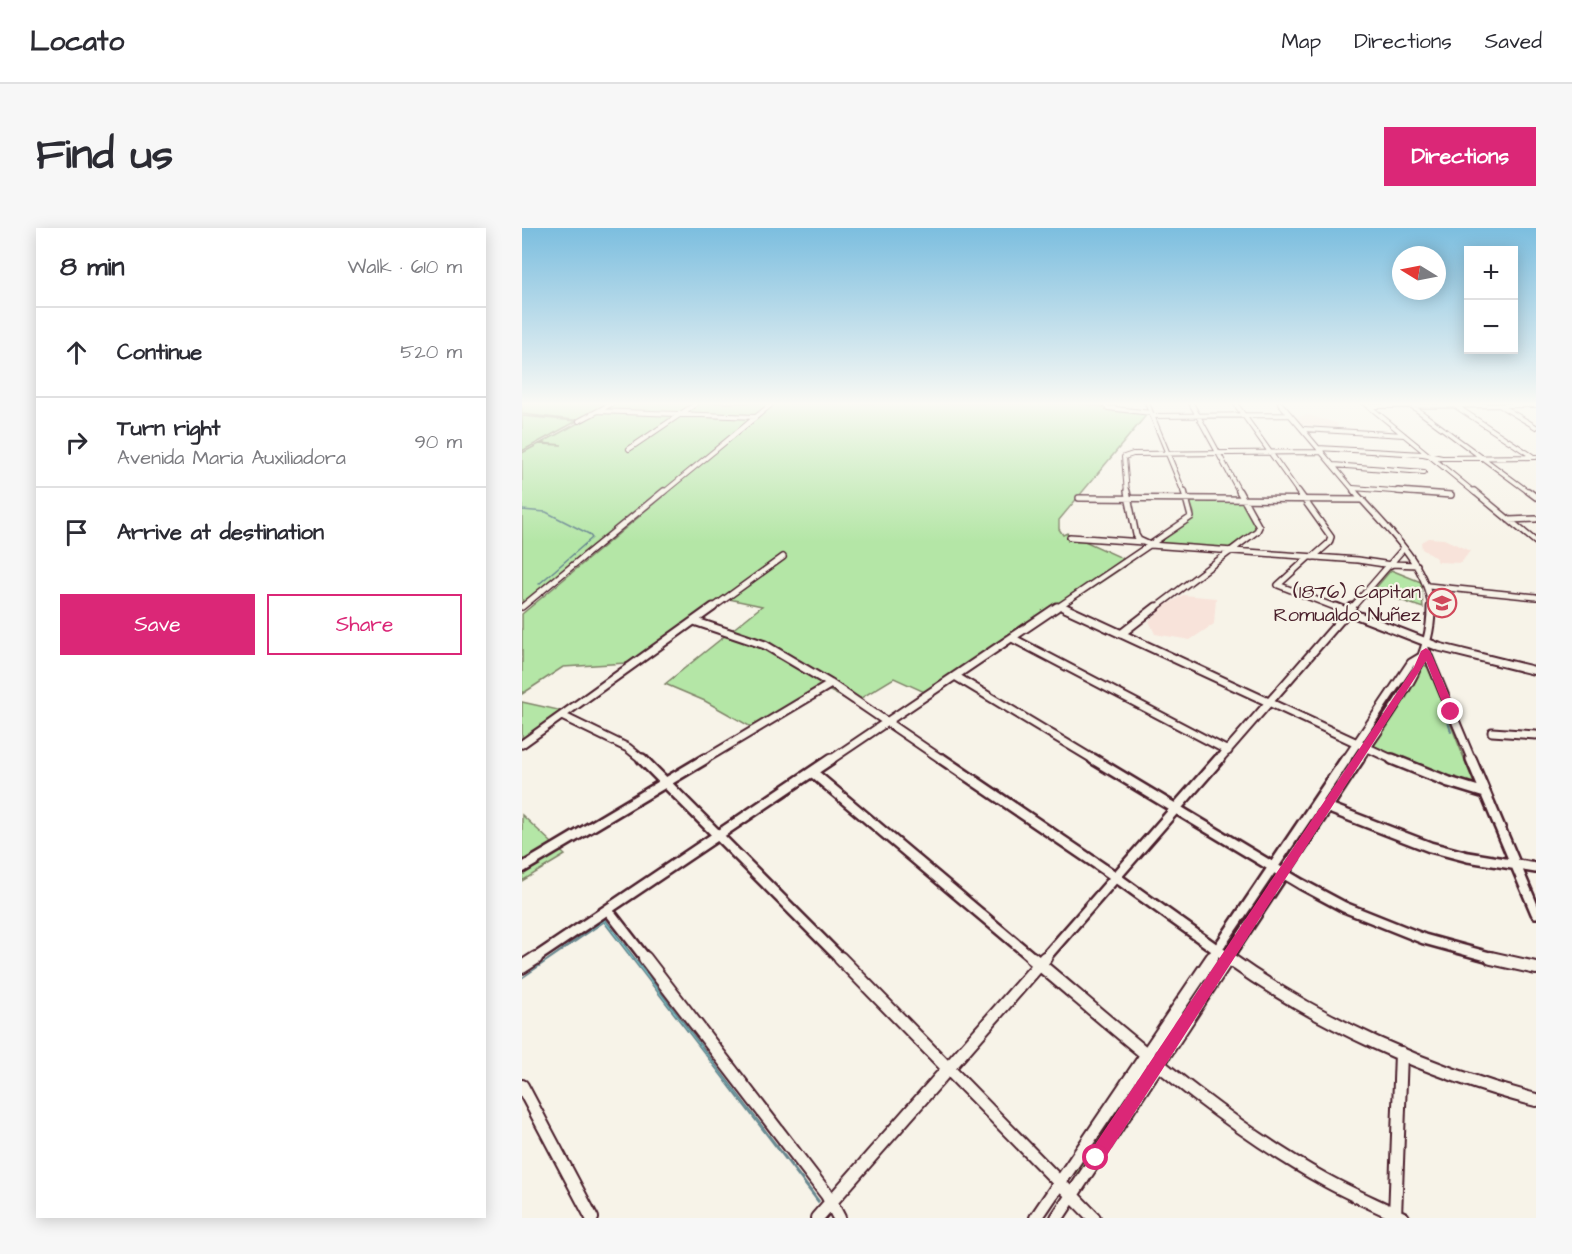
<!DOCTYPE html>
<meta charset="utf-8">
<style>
:root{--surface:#fff;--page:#f7f7f7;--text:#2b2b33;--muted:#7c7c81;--line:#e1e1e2;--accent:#db2777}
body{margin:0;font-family:"Architects Daughter",sans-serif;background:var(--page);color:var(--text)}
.controls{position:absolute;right:18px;top:18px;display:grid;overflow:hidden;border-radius:0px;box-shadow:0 3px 15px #0003}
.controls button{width:54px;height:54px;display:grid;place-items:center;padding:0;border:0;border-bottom:2px solid var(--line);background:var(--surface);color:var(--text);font:30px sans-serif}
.compass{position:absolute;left:870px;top:18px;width:54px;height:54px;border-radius:50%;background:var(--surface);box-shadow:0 3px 15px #0003;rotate:280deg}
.stop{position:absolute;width:18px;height:18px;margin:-14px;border:4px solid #db2777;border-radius:50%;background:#fff}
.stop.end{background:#db2777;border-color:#fff;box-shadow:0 2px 6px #0008}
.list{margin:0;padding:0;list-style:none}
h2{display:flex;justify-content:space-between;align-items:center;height:78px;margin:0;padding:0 24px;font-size:26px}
h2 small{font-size:20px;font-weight:400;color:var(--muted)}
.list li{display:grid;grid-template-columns:39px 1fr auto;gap:18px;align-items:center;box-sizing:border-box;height:90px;padding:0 24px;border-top:2px solid var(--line)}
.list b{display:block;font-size:22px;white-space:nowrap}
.list p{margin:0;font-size:20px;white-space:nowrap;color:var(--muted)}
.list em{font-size:20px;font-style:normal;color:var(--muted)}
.actions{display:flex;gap:12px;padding:18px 24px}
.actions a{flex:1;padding:14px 0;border:2px solid var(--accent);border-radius:0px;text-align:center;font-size:21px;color:var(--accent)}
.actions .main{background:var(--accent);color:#fff}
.icon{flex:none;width:33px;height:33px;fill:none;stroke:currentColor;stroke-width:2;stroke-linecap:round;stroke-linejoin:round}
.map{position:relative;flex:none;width:1014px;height:990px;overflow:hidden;border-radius:0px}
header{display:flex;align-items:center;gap:36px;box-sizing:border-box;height:84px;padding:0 30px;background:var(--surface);border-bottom:2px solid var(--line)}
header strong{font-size:28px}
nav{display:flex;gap:33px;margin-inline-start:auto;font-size:21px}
.intro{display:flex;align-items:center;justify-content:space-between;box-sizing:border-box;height:144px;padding:0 36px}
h1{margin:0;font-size:42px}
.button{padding:15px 27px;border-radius:0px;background:var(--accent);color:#fff;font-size:21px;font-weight:700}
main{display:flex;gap:36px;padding:0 36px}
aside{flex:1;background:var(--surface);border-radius:0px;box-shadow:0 3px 15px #0003}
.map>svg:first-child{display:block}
.built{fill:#f8e3da}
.green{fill:#b4e6a6;stroke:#7f8268;stroke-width:1.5}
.water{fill:#7bcdd1;stroke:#67878f;stroke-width:1.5}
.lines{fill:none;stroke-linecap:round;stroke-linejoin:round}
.stream-far1{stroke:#67878f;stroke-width:1.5}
.stream{stroke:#67878f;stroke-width:2}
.minor-far4-casing{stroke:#4a1f2b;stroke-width:6}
.minor-far3-casing{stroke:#4a1f2b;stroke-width:8}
.minor-far2-casing{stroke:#4a1f2b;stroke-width:11}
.minor-far1-casing{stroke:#4a1f2b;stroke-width:14}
.minor-casing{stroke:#4a1f2b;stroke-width:16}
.minor-far4{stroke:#f7f3e8;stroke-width:4}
.minor-far3{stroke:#f7f3e8;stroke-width:5}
.minor-far2{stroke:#f7f3e8;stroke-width:7}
.minor-far1{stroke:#f7f3e8;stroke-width:9}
.minor{stroke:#f7f3e8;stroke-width:12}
.route{fill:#db2777}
.labels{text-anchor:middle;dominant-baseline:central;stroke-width:4.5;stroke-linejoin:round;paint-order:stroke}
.poi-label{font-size:20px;fill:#4a1f2b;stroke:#f7f3e8;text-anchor:end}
</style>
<header>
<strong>Locato</strong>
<nav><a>Map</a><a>Directions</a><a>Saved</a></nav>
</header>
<div class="intro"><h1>Find us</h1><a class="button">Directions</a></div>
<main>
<aside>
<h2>8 min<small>Walk · 610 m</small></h2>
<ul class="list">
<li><svg class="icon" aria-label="ahead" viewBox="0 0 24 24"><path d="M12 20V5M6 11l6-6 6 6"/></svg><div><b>Continue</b></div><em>520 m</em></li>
<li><svg class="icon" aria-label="right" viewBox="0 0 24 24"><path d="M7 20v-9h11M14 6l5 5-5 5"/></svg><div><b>Turn right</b><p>Avenida Maria Auxiliadora</p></div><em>90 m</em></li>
<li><svg class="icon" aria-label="arrive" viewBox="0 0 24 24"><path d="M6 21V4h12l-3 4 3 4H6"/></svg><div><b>Arrive at destination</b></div></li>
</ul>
<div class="actions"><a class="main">Save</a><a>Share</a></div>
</aside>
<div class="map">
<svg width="1014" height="990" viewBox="0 0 1014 990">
<rect width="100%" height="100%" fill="#f7f3e8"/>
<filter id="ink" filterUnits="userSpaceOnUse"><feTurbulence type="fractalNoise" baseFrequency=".0167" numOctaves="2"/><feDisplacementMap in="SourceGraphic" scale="12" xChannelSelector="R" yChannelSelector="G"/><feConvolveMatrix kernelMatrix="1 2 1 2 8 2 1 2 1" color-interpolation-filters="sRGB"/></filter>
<g filter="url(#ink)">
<path class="built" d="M785 187 815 195 816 200 782 197 776 194 774 189Z
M906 310 922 311 948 323 939 335 916 334 914 330 900 321 899 314Z
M661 367 694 370 692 396 668 412 633 406 627 393 641 379Z"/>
<path class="green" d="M0 175H553L626 185 537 292V301L541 307 545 305 609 334 409 467 372 450 331 475 306 462 236 503 183 473 143 456 240 378 207 371 120 434 41 439 0 466V386L118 288 116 287 0 377V225L17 216 40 217 19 215 60 193 0 186Z
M0 188 55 193 0 223Z
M668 273H720L733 297V301L704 322 635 316 671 290 672 285Z
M869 342 899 354 901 380 851 363Z
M902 437 906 439 953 558 928 550 850 520Z
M0 474 50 485 0 521Z
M0 587 43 627 0 653Z
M625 835 629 838 555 948 553 943Z"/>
<path class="water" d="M83 691 297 973 296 974 82 694 0 750Z"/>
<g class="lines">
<path class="stream-far1" d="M0 282 24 284 67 306 70 310 17 356"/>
<path class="stream" d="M926 494 929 504"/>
<g class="minor-far4-casing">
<path id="minor-far4" d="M582 175 586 180 629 185
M625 175 662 265
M669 175 718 265
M713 175 777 265
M758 175 834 265
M843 175 953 265
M932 177 1010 228
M977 177 1014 199
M848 178 1014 177
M890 178 1008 265
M76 183 234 189
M630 188 768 187
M57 193 91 175
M782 201 882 207
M796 220 901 226 920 230 1014 229
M107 221 175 175
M811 237 902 244
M831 260 897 265
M141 265 251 175
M605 265 602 229 611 226 800 224"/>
</g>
<g class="minor-far3-casing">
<path id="minor-far3" d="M605 263 614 307 617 312 628 317 836 332 869 337
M776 263 809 309 807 315 791 329
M832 263C861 297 906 335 909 381
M876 263 929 267
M952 263 1014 314
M1006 263 1014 269
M557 270 841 272
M987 292 1014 291
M548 309 621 314
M787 329 756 357 818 381
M870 336 895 337
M906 358 1014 369
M538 378 544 381
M0 379 142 263
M189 381 261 329
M533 381 669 289 662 263
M632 381 735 303 737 299 717 263
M829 381 882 320"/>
</g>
<g class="minor-far2-casing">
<path id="minor-far2" d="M541 379 874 533
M814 379 917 419 1014 443
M172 393 243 417 309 456 422 533
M599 406 634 379
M490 410 706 523
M904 423 950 533
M433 448 574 533
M40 488 106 520 122 533
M970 504 1014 507
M0 516 191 379
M180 533 309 456
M307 533 535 379
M696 533 830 379
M823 533 889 435 899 429
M836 533C866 486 910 438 909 379"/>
</g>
<g class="minor-far1-casing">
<path id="minor-far1" d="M120 531 319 731
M420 531 588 645 708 731
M571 531 779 656 822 679 902 711 975 731
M870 531 927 554 963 565
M949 531 1014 685
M290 544 512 731
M802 578 908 619 946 629 1014 640
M0 640 183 531
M86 682 124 731
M12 731 309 531
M522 731 697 531
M689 731 824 531
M705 731 837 531"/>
</g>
<g class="minor-casing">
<path id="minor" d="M123 730 305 967 317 990
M318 730 572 990
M510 730C603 808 696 893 803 952 828 966 855 977 881 990
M706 730C795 794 908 845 1014 872
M969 730 1014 740
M0 739 14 730
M0 858 70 990
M873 989 879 825
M295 990 523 730
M514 990 690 730
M535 990 706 730"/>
</g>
<use href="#minor-far4" class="minor-far4"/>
<use href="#minor-far3" class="minor-far3"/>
<use href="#minor-far2" class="minor-far2"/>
<use href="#minor-far1" class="minor-far1"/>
<use href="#minor" class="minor"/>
</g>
</g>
<linearGradient id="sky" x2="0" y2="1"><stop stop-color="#7cbedf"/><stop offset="0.56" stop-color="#fbfaf5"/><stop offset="1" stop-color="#fbfaf5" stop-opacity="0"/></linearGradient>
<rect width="1014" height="314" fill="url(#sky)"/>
<path class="route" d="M904 420 908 423 934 484 933 486 929 487 924 484 904 433 580 935 574 938 568 935 566 930 568 924 892 439 899 423Z"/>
<defs>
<g id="school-ring" transform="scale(1.5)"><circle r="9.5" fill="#f7f3e8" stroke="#d1495b" stroke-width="1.5"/><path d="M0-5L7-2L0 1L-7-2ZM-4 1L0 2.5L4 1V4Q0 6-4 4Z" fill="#d1495b"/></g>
</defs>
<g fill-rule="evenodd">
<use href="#school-ring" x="920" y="375"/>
</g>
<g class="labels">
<g class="poi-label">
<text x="899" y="364">(1876) Capitan<tspan x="899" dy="23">Romualdo Nuñez</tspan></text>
</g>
</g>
</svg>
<div class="controls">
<button>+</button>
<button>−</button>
</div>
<svg class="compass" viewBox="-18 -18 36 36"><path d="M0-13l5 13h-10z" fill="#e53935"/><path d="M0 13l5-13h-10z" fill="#7c7c81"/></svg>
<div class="stop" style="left:574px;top:930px"></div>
<div class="stop end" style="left:929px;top:484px"></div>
</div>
</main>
